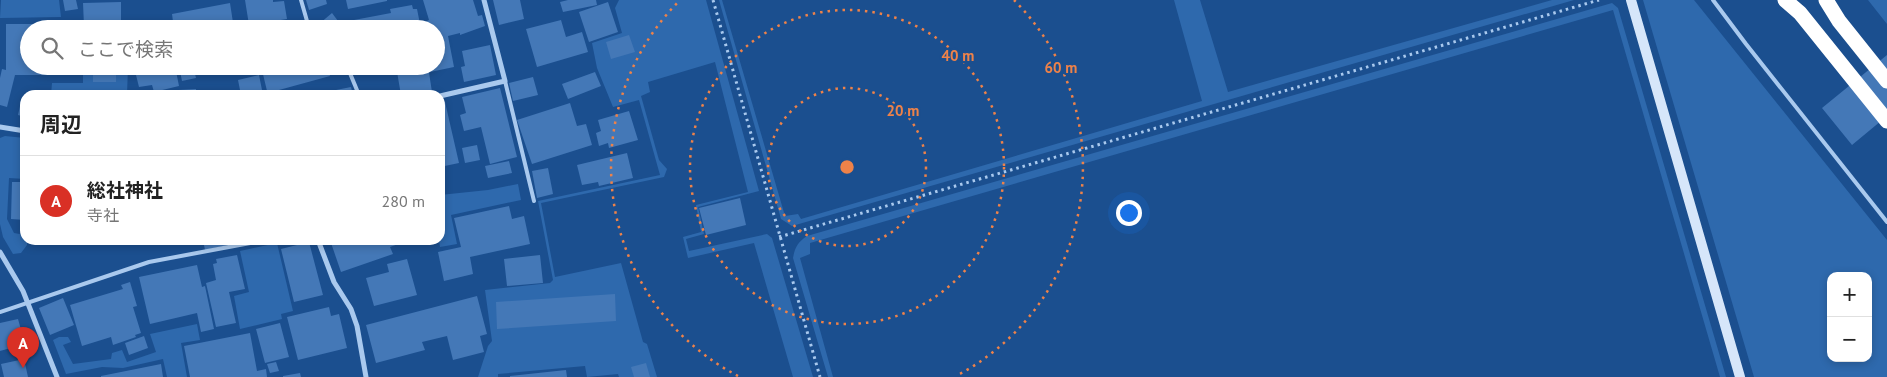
<!DOCTYPE html>
<html lang="ja">
<meta charset="utf-8">
<style>
:root{--surface:#fff;--page:#f6f6f6;--text:#222;--muted:#767676;--line:#e0e0e0;--accent:#d93025}
body{margin:0;font-family:"PT Sans","Noto Sans JP",sans-serif;background:var(--page);color:var(--text)}
.controls{position:absolute;right:15px;bottom:15px;display:grid;overflow:hidden;border-radius:10px;box-shadow:0 2px 8px #0003}
.controls button{width:45px;height:45px;display:grid;place-items:center;padding:0;border:0;border-bottom:1px solid var(--line);background:var(--surface);color:var(--text);font:25px sans-serif}
.you{position:absolute;left:1128px;top:212px;width:18px;height:18px;margin:-12px;border:4px solid #fff;border-radius:50%;background:#1a73e8;box-shadow:0 0 0 8px #1a73e833}
.badge{display:grid;place-items:center;width:32px;height:32px;border-radius:50%;background:var(--accent);color:#fff;font-size:16px;font-weight:700}
.pin{position:absolute;translate:-50% -41px;filter:drop-shadow(0 1px 2px #0008)}
.pin::after{content:'';position:absolute;top:26px;width:18px;height:15px;background:inherit;clip-path:polygon(0 0,100% 0,50% 100%)}
.list{margin:0;padding:0;list-style:none}
h2{display:flex;justify-content:space-between;align-items:center;height:65px;margin:0;padding:0 20px;font-size:21px}
h2 small{font-size:16px;font-weight:400;color:var(--muted)}
.list li{display:grid;grid-template-columns:32px 1fr auto;gap:15px;align-items:center;box-sizing:border-box;height:90px;padding:0 20px;border-top:1px solid var(--line)}
.list b{display:block;font-size:19px;white-space:nowrap}
.list p{margin:0;font-size:16px;white-space:nowrap;color:var(--muted)}
.list em{font-size:16px;font-style:normal;color:var(--muted)}
.icon{flex:none;width:28px;height:28px;fill:none;stroke:currentColor;stroke-width:2;stroke-linecap:round;stroke-linejoin:round}
.map{position:relative;flex:none;width:1887px;height:377px;overflow:hidden}
.search{position:absolute;background:var(--surface);box-shadow:0 2px 8px #0003;left:20px;top:20px;width:425px;height:55px;display:flex;align-items:center;gap:12px;box-sizing:border-box;padding:0 18px;border-radius:28px;color:var(--muted);font-size:19px}
.panel{position:absolute;background:var(--surface);box-shadow:0 2px 8px #0003;left:20px;top:90px;width:425px;height:155px;border-radius:15px}
.map>svg:first-child{display:block}
.green{fill:#2e69ad;fill-rule:evenodd}
.building{fill:#4478b7}
.lines{fill:none;stroke-linecap:round;stroke-linejoin:round}
.path{stroke:#a9c9ee;stroke-width:3;stroke-dasharray:2.5 4;stroke-linecap:butt}
.lane{stroke:#a9c9ee;stroke-width:4}
.street{stroke:#a9c9ee;stroke-width:5}
.secondary{stroke:#d6e6fa;stroke-width:10}
.highway{stroke:#fff;stroke-width:15}
.ring{fill:none;stroke:#ee8249;stroke-width:2.5;stroke-dasharray:2.5 5}
.centre{fill:#ee8249;stroke:#1b4f8f;stroke-width:2.5}
.ring-label{font-size:15px;text-anchor:middle;font-weight:bold;fill:#ee8249;stroke:#1b4f8f;stroke-width:4.5;stroke-linejoin:round;paint-order:stroke}
</style>
<div class="map">
<svg width="1887" height="377" viewBox="0 0 1887 377">
<rect width="100%" height="100%" fill="#1b4f8f"/>
<path class="green" d="M1 0H59L61 17 0 18Z
M619 0H706L759 191 698 207 704 234 686 239 689 251 767 234 772 238 813 377H793L754 243 688 258 683 237 701 232 696 205 748 192 715 62 648 82 650 92 641 96 659 160 667 169 664 177 541 203 555 277 621 263 643 342 647 344 657 377H619L618 374 587 377 585 366 498 374V377H478L488 346 492 341 485 290 550 283 553 280 538 201 660 175 639 100 613 107 597 68 592 43 622 33 615 8Z
M719 0H722L785 216 798 214 801 219 1202 101 1174 0H1200L1228 92 1552 0H1574L792 226 781 219Z
M1643 0H1694L1887 240V377H1754ZM1831 276H1868V358H1831Z
M1868 0H1887V24Z
M1612 3 1618 8 1726 377H1720L1613 10 810 243V254L800 258 833 377H828L793 258C795 247 798 242 807 236Z
M83 66 128 67 127 95H51L52 83H83Z
M5 136 25 138V179L9 178 7 219 14 233 25 235V240H28L27 245 21 253 13 254 3 237 0 224V138Z
M518 184 521 200 451 215 457 244 440 247 439 240 440 195 488 190Z
M277 243 293 311 281 314 282 319 240 329 234 296 249 292 240 251Z
M197 324 200 340 181 343 187 377H167L163 359 123 368 102 367 66 374 53 340 59 337H68L71 342 63 345 73 364 111 359 112 353 122 350 127 362 156 352 150 334Z"/>
<path class="building" d="M63 0H76L78 9 65 11Z
M245 0H273V2L284 1 287 19 249 25Z
M306 0H326L327 4 309 10Z
M346 0H387V1L348 9Z
M423 0H473L478 16 482 15 485 26 460 35V33L448 36 454 67 430 72 429 66H436V29H427L425 22 429 20Z
M493 0H520L524 19 499 25Z
M568 0H596L597 5 563 12 560 2Z
M121 2V25L84 26 83 3Z
M608 2 618 32 589 42 579 12Z
M230 3 234 29H174L172 14Z
M412 5 413 9H417L420 24 417 25 418 29H356L354 20 391 13 390 9Z
M332 13 344 29H323L319 24Z
M561 20 566 37 582 32 588 52 537 67 526 29Z
M167 23 168 29H143V28Z
M6 24H69V29H29V66H69V75H15L7 107 0 105V78L2 69 6 70Z
M629 35 635 52 611 59 606 42Z
M490 45 496 75 464 82 461 67 465 66 462 51Z
M1887 55V116L1852 145 1822 108Z
M148 66H175L179 86 154 92 152 85 139 87 135 71 149 68Z
M179 66H193L196 78 182 81Z
M261 66H327L330 76 279 90 280 95H268Z
M363 66H388V67L364 72Z
M396 66H428L432 92 416 95H401Z
M93 67H116V82H93Z
M595 72 601 86 568 99 562 84Z
M259 75 263 95H241L238 80Z
M533 77 538 95 513 101 509 83Z
M351 87 353 95H316V94Z
M500 88 517 157 490 164 481 127 464 131 460 115 466 113 462 97Z
M196 89V95H178V90Z
M22 97H25V117L18 115Z
M445 102 459 163 440 167V104Z
M570 103 577 126 586 124 592 145 532 164 517 120Z
M629 111 638 140 609 148 608 143 599 146 596 133 601 131 598 120Z
M477 145 480 160 465 163 462 148Z
M627 153 633 178 599 186 598 182 582 185 577 165Z
M509 161 512 173 488 178 485 166Z
M548 168 553 194 537 198 532 171Z
M12 182H25V220L11 219Z
M740 198 746 225 706 235 699 208Z
M509 206 512 219 524 216 530 244 470 257 473 274 444 281 438 252 461 247 454 218Z
M203 240H242L243 242 205 250Z
M330 240H374L375 242 382 240H410L390 247 393 254 341 272Z
M309 242 323 295 294 302 281 249Z
M237 255 245 289 229 292 236 323 216 327 206 283 216 280 213 264 217 263 216 259Z
M540 255 543 283 507 286 504 259Z
M407 259 417 295 374 306 366 278 389 272 387 264Z
M197 265 202 287 205 286 214 329 201 332 197 313 150 324 139 277Z
M130 282 137 306 133 307 141 333 135 335 136 337 113 345 111 337 82 346 70 305 123 289 121 285Z
M615 294 616 321 497 329 496 302Z
M477 296 487 334 480 336 484 352 453 360 447 336 422 342 425 350 376 363 366 325Z
M63 298 74 325 50 335 39 308Z
M329 307 331 316 339 314 347 348 298 360 287 317Z
M18 319 25 344 0 351V323Z
M280 323 289 357 265 363 256 329Z
M250 333 257 371 266 369 267 377H190L184 346Z
M144 336 148 348 129 355 125 343Z
M24 359 28 377H4L1 364Z
M276 362 279 371 270 373 267 364Z
M646 363 650 377H634L631 367Z
M161 364 163 377H101V376Z
M566 370 567 377H510V376Z
M300 373 301 377H283V376Z"/>
<g class="lines">
<path class="path" d="M713 0 820 377
M779 237 1599 0"/>
<path class="lane" d="M301 0 307 21 313 29
M1713 0 1746 44 1887 222
M347 66 359 95
M505 81 534 201
M0 312 149 262 266 240"/>
<path class="street" d="M440 96 505 81 484 0
M0 127 25 131
M318 240 334 282 351 309 357 326 366 377
M0 252 23 291 57 377"/>
<path class="secondary" d="M1631 0 1740 377"/>
<path class="highway" d="M1785 0 1800 13 1887 121
M1826 0 1839 21 1887 81"/>
</g>
<g class="ring">
<circle cx="847" cy="167" r="79"/>
<circle cx="847" cy="167" r="157"/>
<path d="M738 376A236 236 0 0 1 680 0M1014 0A236 236 0 0 1 956 376"/>
</g>
<circle cx="847" cy="167" r="8" class="centre"/>
<g class="ring-label">
<text x="958" y="61">40 m</text>
<text x="1061" y="73">60 m</text>
<text x="903" y="116">20 m</text>
</g>
</svg>
<div class="controls">
<button>+</button>
<button>−</button>
</div>
<div class="you"></div>
<div class="pin badge" style="left:23px;top:368px">A</div>
<div class="search"><svg class="icon" aria-label="search" viewBox="0 0 24 24"><circle cx="10" cy="10" r="6"/><path d="M15 15l6 6"/></svg>ここで検索</div>
<section class="panel">
<h2>周辺<small></small></h2>
<ul class="list">
<li><span class="badge">A</span><div><b>総社神社</b><p>寺社</p></div><em>280 m</em></li>
</ul>
</section>
</div>
